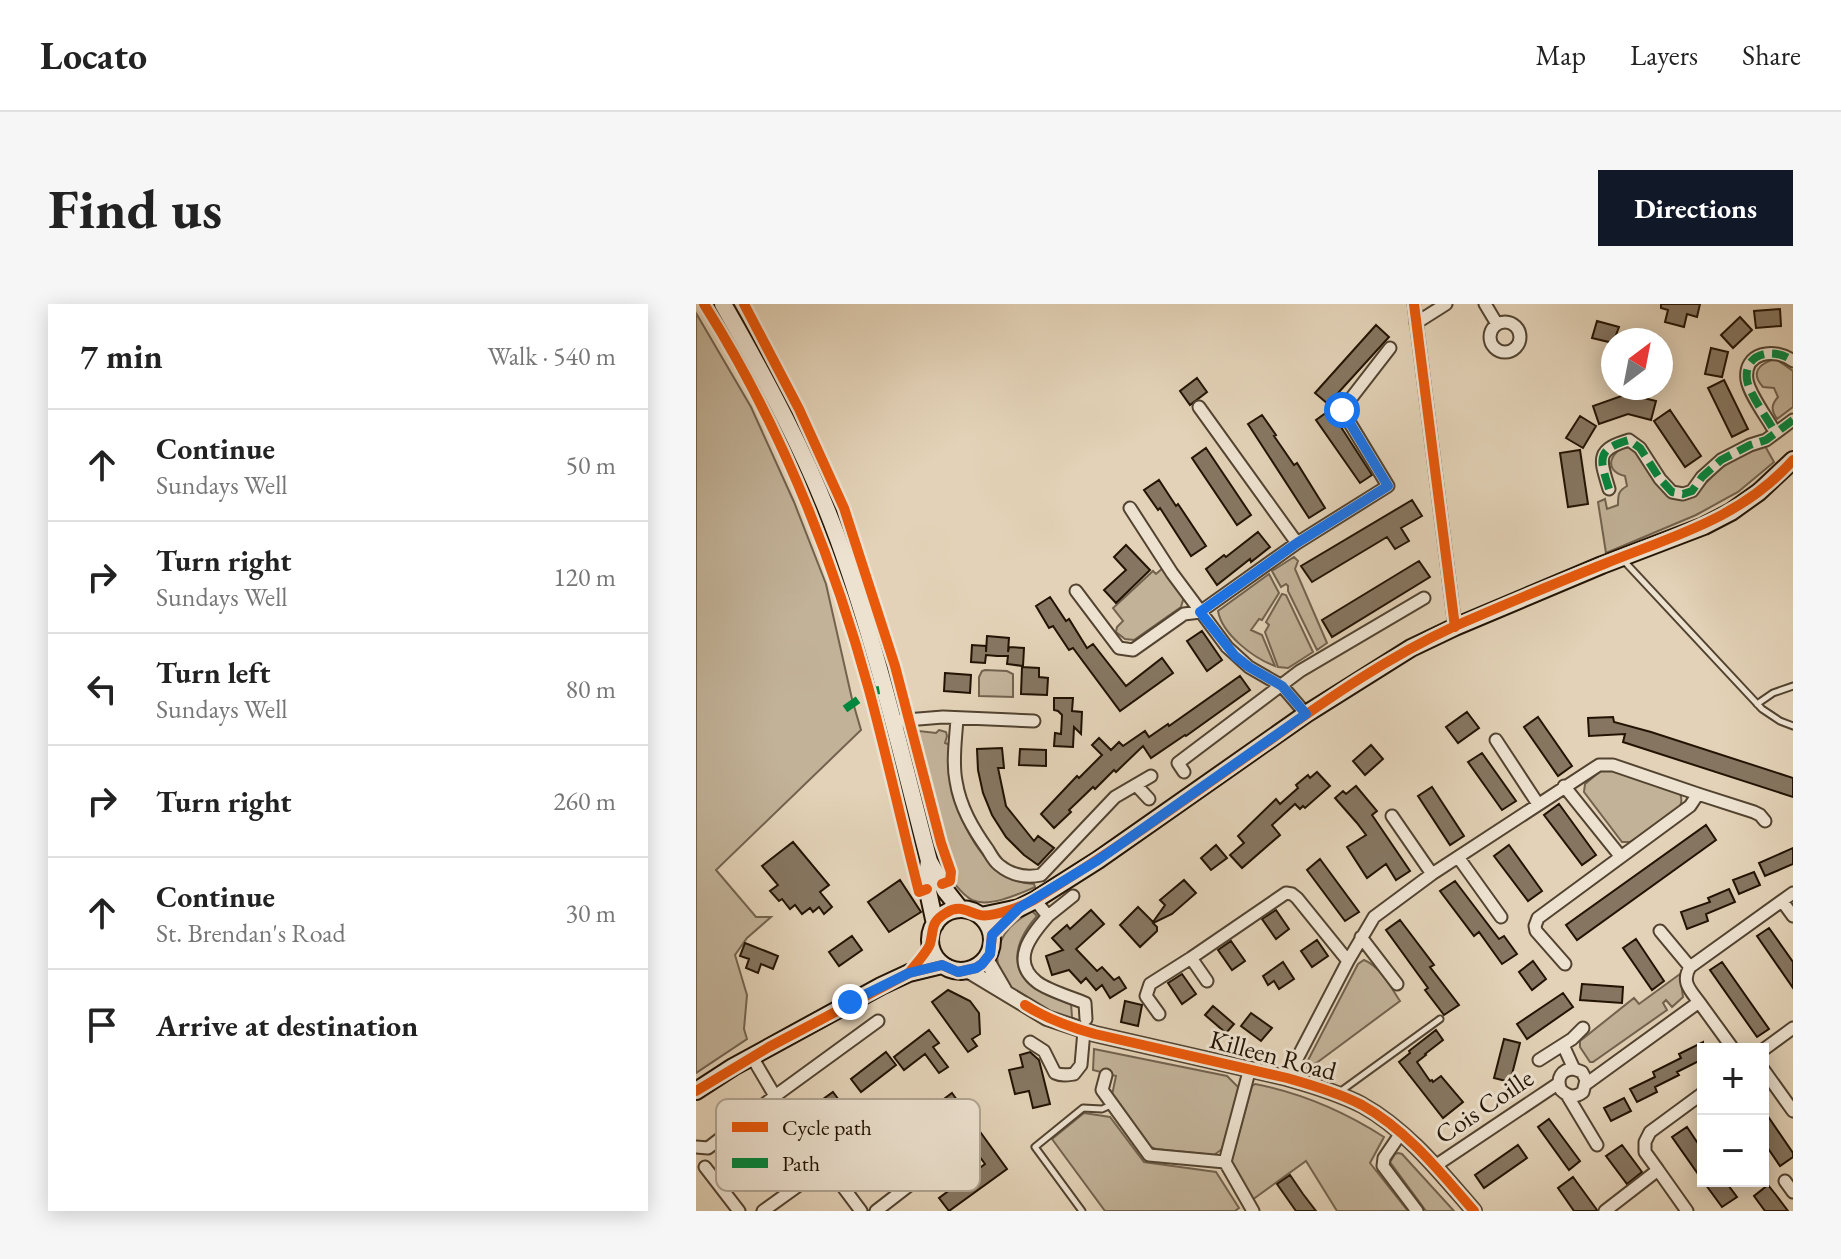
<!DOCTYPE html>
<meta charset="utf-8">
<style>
:root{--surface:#fff;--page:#f6f6f6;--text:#222;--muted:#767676;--line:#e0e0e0;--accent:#111827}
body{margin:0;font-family:"EB Garamond",serif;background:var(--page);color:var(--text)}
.controls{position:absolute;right:24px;bottom:24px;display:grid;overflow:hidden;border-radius:0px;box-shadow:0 4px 20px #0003}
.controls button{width:72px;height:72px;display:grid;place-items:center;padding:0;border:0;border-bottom:2px solid var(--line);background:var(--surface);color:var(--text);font:40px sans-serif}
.compass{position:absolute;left:905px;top:24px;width:72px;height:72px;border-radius:50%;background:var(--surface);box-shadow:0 4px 20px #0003;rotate:32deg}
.stop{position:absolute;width:24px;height:24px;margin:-18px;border:6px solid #1a73e8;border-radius:50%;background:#fff}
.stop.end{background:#1a73e8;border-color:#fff;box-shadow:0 2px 8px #0008}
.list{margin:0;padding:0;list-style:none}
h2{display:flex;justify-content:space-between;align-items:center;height:104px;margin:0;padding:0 32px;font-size:34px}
h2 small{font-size:26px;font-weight:400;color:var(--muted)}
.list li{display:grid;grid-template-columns:52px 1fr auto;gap:24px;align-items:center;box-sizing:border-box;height:112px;padding:0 32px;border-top:2px solid var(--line)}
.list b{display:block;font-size:30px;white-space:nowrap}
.list p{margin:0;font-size:26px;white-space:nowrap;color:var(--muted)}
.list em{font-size:26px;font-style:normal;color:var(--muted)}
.icon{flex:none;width:44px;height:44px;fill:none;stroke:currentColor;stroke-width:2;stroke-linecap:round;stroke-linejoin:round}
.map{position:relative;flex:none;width:1097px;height:907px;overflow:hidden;border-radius:0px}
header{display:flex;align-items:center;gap:48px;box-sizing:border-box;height:112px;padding:0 40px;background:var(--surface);border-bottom:2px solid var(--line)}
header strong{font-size:38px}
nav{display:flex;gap:44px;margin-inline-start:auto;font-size:28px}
.intro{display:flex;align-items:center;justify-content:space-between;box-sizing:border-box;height:192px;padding:0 48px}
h1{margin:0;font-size:56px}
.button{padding:20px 36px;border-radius:0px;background:var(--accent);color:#fff;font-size:28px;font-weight:700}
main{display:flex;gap:48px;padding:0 48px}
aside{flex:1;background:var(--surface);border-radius:0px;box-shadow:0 4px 20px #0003}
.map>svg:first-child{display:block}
.green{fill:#c2b298;stroke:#72624e;stroke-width:2}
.building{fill:#867661;stroke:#221303;stroke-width:2}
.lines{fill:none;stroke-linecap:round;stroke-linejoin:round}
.service-casing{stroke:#524330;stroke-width:9}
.minor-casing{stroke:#524330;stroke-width:15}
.tertiary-casing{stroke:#524330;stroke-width:18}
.secondary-casing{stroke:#221303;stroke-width:20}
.service{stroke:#ede2d0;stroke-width:5}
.minor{stroke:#ede2d0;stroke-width:11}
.tertiary{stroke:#ede2d0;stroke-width:14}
.secondary{stroke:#ede2d0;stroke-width:16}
.quiet{stroke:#00873e;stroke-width:8;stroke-dasharray:16 8;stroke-linecap:butt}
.cycleway-casing{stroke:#ede2d0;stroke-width:15}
.cycleway{stroke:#e8590c;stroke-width:10}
.route{stroke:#1a73e8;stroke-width:10}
.labels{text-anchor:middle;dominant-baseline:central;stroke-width:6;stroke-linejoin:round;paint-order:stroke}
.street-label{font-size:26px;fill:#221303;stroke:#ede2d0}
.key{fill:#ede2d0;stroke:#b0a492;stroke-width:2}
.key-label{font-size:22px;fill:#221303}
</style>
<header>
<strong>Locato</strong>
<nav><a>Map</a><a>Layers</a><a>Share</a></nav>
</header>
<div class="intro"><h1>Find us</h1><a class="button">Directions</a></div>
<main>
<aside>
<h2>7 min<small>Walk · 540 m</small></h2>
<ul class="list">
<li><svg class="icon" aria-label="ahead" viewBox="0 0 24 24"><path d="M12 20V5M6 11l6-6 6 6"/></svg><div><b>Continue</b><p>Sundays Well</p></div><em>50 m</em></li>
<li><svg class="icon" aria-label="right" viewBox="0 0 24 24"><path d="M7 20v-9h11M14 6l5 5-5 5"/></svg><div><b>Turn right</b><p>Sundays Well</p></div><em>120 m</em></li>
<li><svg class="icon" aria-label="left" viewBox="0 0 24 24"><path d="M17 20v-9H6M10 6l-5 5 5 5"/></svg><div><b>Turn left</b><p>Sundays Well</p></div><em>80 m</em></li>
<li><svg class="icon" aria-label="right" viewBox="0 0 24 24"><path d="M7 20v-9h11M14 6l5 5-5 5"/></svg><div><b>Turn right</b></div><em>260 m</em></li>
<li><svg class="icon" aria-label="ahead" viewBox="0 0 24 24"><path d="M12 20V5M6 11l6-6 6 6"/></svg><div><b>Continue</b><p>St. Brendan's Road</p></div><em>30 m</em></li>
<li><svg class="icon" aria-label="arrive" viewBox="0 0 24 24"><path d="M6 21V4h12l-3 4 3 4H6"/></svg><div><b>Arrive at destination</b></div></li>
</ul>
</aside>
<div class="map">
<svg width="1097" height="907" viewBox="0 0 1097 907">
<rect width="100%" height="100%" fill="#e3d2b7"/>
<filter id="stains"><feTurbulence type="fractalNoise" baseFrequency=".0025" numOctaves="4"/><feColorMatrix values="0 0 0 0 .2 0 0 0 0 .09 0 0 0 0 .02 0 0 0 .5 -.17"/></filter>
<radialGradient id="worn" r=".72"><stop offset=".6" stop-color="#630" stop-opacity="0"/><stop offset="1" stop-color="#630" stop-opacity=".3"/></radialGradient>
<path class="green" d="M0 9 55 103 98 198 130 280 156 395 165 426 20 566 60 613H75L51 634 39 651 51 691 48 725 51 735 0 769Z
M1080 55 1097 67V103L1081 115C1075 106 1075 101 1082 93L1078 84 1067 83C1054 69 1063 59 1080 55Z
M933 140 939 142 973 189 1002 188C1024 161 1037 154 1069 142L1078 158 1042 188 1000 211 910 249 902 198 909 195 911 205 922 201C922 191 922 187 931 182L929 172C905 166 916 146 933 140Z
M598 253 602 257 599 265 631 339 621 346 592 287V282L590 280 585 283 576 267Z
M468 263 488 293 485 303 438 336 429 335 420 328 421 323 427 317 417 304 457 267 460 270Z
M573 270 583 289 566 316 563 315 555 326 566 331 579 362C557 354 526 330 522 307Z
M586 290 590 291 617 348 592 364 582 363 569 328 573 321 570 318Z
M289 366 311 367 317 370V393L283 392V373L286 367Z
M243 426 250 428 251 432 249 439 255 441C254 449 252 458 253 466 257 509 288 578 338 580L339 583C323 590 293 604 276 596 268 592 263 585 257 578L220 430 223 427 240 429Z
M907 465H916L984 489C985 494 987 496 984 502 976 515 947 529 934 538H926L888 488 889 480Z
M336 607 341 612C318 638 310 668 345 688 354 693 365 696 375 699L376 713 386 719C365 713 341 705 323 691 287 662 299 627 336 607Z
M668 656C685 663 694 682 704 697L611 766 609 762 662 660Z
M984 670 987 693 976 703 970 696 967 699 971 706 897 758H894L884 743V737L938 694 943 700Z
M398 745 531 772 543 784 526 845 518 851 460 845 452 842 416 791 420 772 397 766Z
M559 780C605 789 649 808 688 833L674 859 712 907H641L610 857 556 896 536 864V855L556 782Z
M388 809 414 813 448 858 520 868 543 904 539 907H409L356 835Z
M702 849 706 850 758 907H730L694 858 699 850Z"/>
<path class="building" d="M965 0H1004L1001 13 991 10 988 23 969 18 972 6 965 4Z
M1084 5 1085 22 1060 24 1058 7Z
M1044 13 1056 26 1037 44 1025 31Z
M901 17 923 23 917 39 896 34Z
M680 21 693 33 632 100 619 89Z
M1015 44 1032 48 1026 73 1009 70Z
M501 74 511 88 494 101 484 87Z
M1028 76 1052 125 1036 133 1012 84Z
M931 90 960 97 955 116 932 110 903 120 897 102Z
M634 106 676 171 664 179 620 116Z
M974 106 1005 152 989 163 958 117Z
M566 111 580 131 578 132 598 161 601 159 629 204 613 214 552 120Z
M884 112 900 122 887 144 870 134Z
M510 144 555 211 541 221 496 154Z
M884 146 892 200 872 203 864 149Z
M463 176 480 202 482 200 510 242 495 252 464 204 462 206 448 186Z
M716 196 726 212 705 224 713 237 699 245 691 233 616 278 605 262Z
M562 228 574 243 555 258 554 255 521 281 510 265 528 251 530 253Z
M430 241 454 266 420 299 408 286 430 266 418 253Z
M723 257 734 273 636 333 626 316Z
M354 293 370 317 373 315 391 344 397 340 430 382 466 354 477 369 424 407 377 344 373 346 357 322 353 324 340 302Z
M506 327 526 356 511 367 491 337Z
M291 332 313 334 312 348 313 343 328 344 327 362 311 360 312 352H301L290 351 289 359 275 358 276 341 290 342V348Z
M326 363 343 364V373L352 374 351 391 325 390Z
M249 369 275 371 274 389 248 387Z
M544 372 554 386 490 432 489 431 455 454 447 442 420 468 418 466 399 485 397 483 373 506 375 508 358 524 345 510 381 472 383 474 406 451 396 441 403 434 415 446 423 438 427 442 449 427 453 433 472 420 473 422Z
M358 394H377L376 407 386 408 385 430 378 423 377 443 358 442 359 429 365 430 366 411 362 407 358 406Z
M771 408 783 424 762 439 750 423Z
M842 413 876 462 862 472 828 423Z
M917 413 918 418 955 428 1097 474V493L927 438 929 430 893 432 892 414Z
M675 441 687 455 669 471 657 457Z
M306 444 308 464H302L310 502 338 537 342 532 358 544 342 561 328 551 310 533 296 511 287 489 282 466 281 445Z
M324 445 350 446V462L323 461Z
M786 449 820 497 806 506 772 458Z
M621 468 634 482 609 504 607 502 604 505 599 500 576 521 584 531 546 564 534 551 548 539 542 532 580 495 584 500 602 484 600 481 612 471 614 474Z
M660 482 681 507 676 511 714 567 700 576 690 560 671 574 651 543 670 531 661 519 639 494 647 487 650 490Z
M736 483 768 532 754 541 722 492Z
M863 500 900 551 886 561 848 511Z
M1010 521 1020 536 881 636 870 621Z
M97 538 133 581 124 588 136 603 128 610 123 603 117 608 114 604 106 610 99 601 94 605 86 595 83 597 74 587 82 581 66 562Z
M520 541 531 554 515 566 505 554Z
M813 541 846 587 832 597 798 552Z
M1097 544V560L1069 572 1063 559Z
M624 555 663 608 649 617 611 566Z
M1058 568 1064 581 1043 590 1037 576Z
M204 576 225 608 193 628 172 598Z
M488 576 500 589 476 610 457 619 461 623V627L444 643 424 621 442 603 457 618 469 601 464 596Z
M759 577 803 635 808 632 821 650 806 660 783 628 778 632 744 587Z
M1033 585 1039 598 1010 610 1012 617 991 625 985 608 1014 598 1012 594Z
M395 606 408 620 380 645 401 667 406 663 418 676 423 673 430 684 414 694 406 681 400 686 390 674 385 679 373 666 356 671 350 652 367 646 356 634 371 621 374 625Z
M580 606 593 625 580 635 566 615Z
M704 616 738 661 734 663 763 701 748 711 729 686 732 684 690 626Z
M1073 624 1097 658V684L1061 632Z
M156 632 166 646 143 662 133 648Z
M940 635 968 677 956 686 927 644Z
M621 636 632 652 616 663 605 647Z
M535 637 549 657 536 666 522 646Z
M49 639 82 652 77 665 65 660 62 669 50 664 53 655 44 652Z
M837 657 850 675 836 686 823 668Z
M587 658 598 675 583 685 578 677 572 681 567 672Z
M1026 658 1073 725 1061 733 1014 666Z
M486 670 500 690 486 700 472 679Z
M886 680 927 683 926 699 884 696Z
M252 686 274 697 283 709 284 730 276 735 281 742 272 748 236 698Z
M867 689 877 703 831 735 821 720Z
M429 697 446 701 442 722 425 718Z
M517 702 538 720 530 729 509 711Z
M555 709 576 724 565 737 545 722Z
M233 726 243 739 237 743 252 763 243 769 229 750 208 766 198 753Z
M740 726 747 736 729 750 730 751 721 758 734 777 736 776 737 778 745 772 767 798 747 814 703 758 714 749 713 747Z
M808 735 824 739 814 778 798 774Z
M1007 738V755L981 768 983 771 959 783 961 788 941 798 934 785 959 773 957 768 985 754 983 750Z
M190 748 200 761 165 788 155 775Z
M334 748 343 756 354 800 337 804 333 787 319 790 313 766 327 763 324 751Z
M137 788 189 858 176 868 123 798Z
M256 789 311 865 253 907 243 894 289 860 256 815 210 850 200 837 204 834 194 822 221 801 230 814 247 802 244 798Z
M928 794 935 807 915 817 908 804Z
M1067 805 1097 849V853L1084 862 1067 837Z
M853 815 884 857 873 866 842 823Z
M991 823 1007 847V877L976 833Z
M822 841 831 854 788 884 779 871Z
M926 841 946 868 931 880 910 852Z
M594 871 607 890 620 907H600L581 880Z
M877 873 901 906V907H878L862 884Z
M1007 877H1029L1041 893 1026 903Z
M1072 881 1080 891 1092 907H1069L1058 892Z"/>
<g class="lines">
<g class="service-casing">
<path id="service" d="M928 257 1066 405 1084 417 1097 422
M1061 400 1077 389 1097 382
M645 787 744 715
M386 907 339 843 387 804 406 805 415 801"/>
</g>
<g class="minor-casing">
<path id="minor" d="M718 0 759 323
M789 0 801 20
M794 33a15 15 0 1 1 30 0a15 15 0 1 1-30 0Z
M720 19 750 0
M503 103 601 239
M1076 123C1069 111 1053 89 1051 76 1047 48 1079 43 1097 57
M913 185C904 155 899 146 933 136L944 144 964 175 976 188 987 190 996 187 1006 173 1025 156 1054 141 1070 136 1097 116
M434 204 476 269 531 343 553 363 586 382 610 410
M380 287 423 344 437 346 488 310 504 308 601 239 692 182 646 106 694 44
M261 414C260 434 256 457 260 477 264 503 277 525 292 546 295 551 298 557 303 561 315 571 330 574 345 571L419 493 455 472
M198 417 247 413 338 417
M800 436 842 500
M488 468 482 459 604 367 728 294
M440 481 453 495
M868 482 925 553
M696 512 736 570
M762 553 805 613
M339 596 352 612C335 631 314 657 341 678 351 686 377 694 389 699L390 715
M1086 597 1097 612
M352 612 377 592
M964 627 994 663
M665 633 701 680
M495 654 511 677
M869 660 840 627 839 622 842 614 994 502 1002 490
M1003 698 1035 742
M463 710 450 692 454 680 495 654 590 589 596 590 601 594 652 657
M334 738 348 747 359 769C366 772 371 771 378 770L385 761 388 727
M867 741 878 765 886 768 890 776 887 788C879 794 872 793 865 786 860 775 865 765 878 765
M1067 746 1097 724
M56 753 79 792 165 907
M843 756 876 735 887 724
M554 764 529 858 557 907
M1067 765 1097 807
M410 771 406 786 453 851 529 858
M591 774 652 657 678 613 736 570 903 461H917L1002 490 1058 508 1064 511 1069 517
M890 780 1003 698C994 686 985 678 994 663L1097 589
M871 791 901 841
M705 829 688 854 687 862 721 907
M0 843 12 844 79 792 182 717
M739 862 863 779
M9 863 43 907
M962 866 991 907
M1089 877 1097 888
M67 907 131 861
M180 907 255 849
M909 907 962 866 949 848V838L954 828 1007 789"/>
</g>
<g class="tertiary-casing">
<path id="tertiary" d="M290 655 308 686
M273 667 351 714 399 730 591 774C616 781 643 789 666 801 711 826 745 869 778 907"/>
</g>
<g class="secondary-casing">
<path id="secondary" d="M27 0C70 75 112 153 142 235 180 340 205 449 233 557L249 586 264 605
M233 557 230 578 239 620
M234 636a31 31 0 1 1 62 0a31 31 0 1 1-62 0Z
M285 612 323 604 339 596 402 556 610 410 715 344 759 323 906 261 1008 222 1035 208 1063 188 1097 156
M0 787 37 763 185 682 213 669 246 661"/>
</g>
<use href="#service" class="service"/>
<use href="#minor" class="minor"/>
<use href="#tertiary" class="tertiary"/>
<use href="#secondary" class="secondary"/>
<path class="quiet" d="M1076 123C1069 111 1053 89 1051 76 1047 48 1079 43 1097 57
M913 185C904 155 899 146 933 136L944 144 964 175 976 188 987 190 996 187 1006 173 1025 156 1054 141 1070 136 1097 116
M149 405 173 388 189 385"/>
<g class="cycleway-casing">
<path id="cycleway" d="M8 0C83 119 136 251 173 386 191 453 206 521 223 588L231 585
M48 0 103 105 148 204 199 362 245 539 255 568 254 577 246 580
M718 0 759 323
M213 669C218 662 232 647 234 640 238 626 234 618 250 609 264 600 271 608 284 611 296 614 330 601 341 594 422 545 499 488 577 434 634 393 693 353 757 323 807 301 858 280 908 260 977 232 1046 214 1097 156
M329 701C351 715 373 723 399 730L591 774C616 781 643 789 666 801 711 826 745 869 778 907
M0 787 73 743 213 669 246 661 262 668 280 664 286 660 294 650 296 631 323 604"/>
</g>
<use href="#cycleway" class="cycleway"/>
</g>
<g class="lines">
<path class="route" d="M154 698 213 669 246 661 262 668 280 664 286 660 294 650 296 631 323 604 402 556 610 410 586 382 553 363 539 352 504 308 601 239 692 182 646 106"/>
</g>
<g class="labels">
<g class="street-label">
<text transform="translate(577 751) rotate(15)">Killeen Road</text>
<text transform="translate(788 802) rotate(-34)">Cois Coille</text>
</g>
</g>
<rect x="20" y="795" width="264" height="92" rx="12" class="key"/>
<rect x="36" y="818" width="36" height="10" fill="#e8590c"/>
<rect x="36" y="854" width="36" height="10" fill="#00873e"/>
<g class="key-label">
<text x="86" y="831">Cycle path</text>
<text x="86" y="867">Path</text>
</g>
<rect width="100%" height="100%" filter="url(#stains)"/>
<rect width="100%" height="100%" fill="url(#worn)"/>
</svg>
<div class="controls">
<button>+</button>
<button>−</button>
</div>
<svg class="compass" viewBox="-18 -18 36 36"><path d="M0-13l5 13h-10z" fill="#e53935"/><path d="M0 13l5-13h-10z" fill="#767676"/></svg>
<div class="stop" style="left:646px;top:106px"></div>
<div class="stop end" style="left:154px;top:698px"></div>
</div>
</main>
